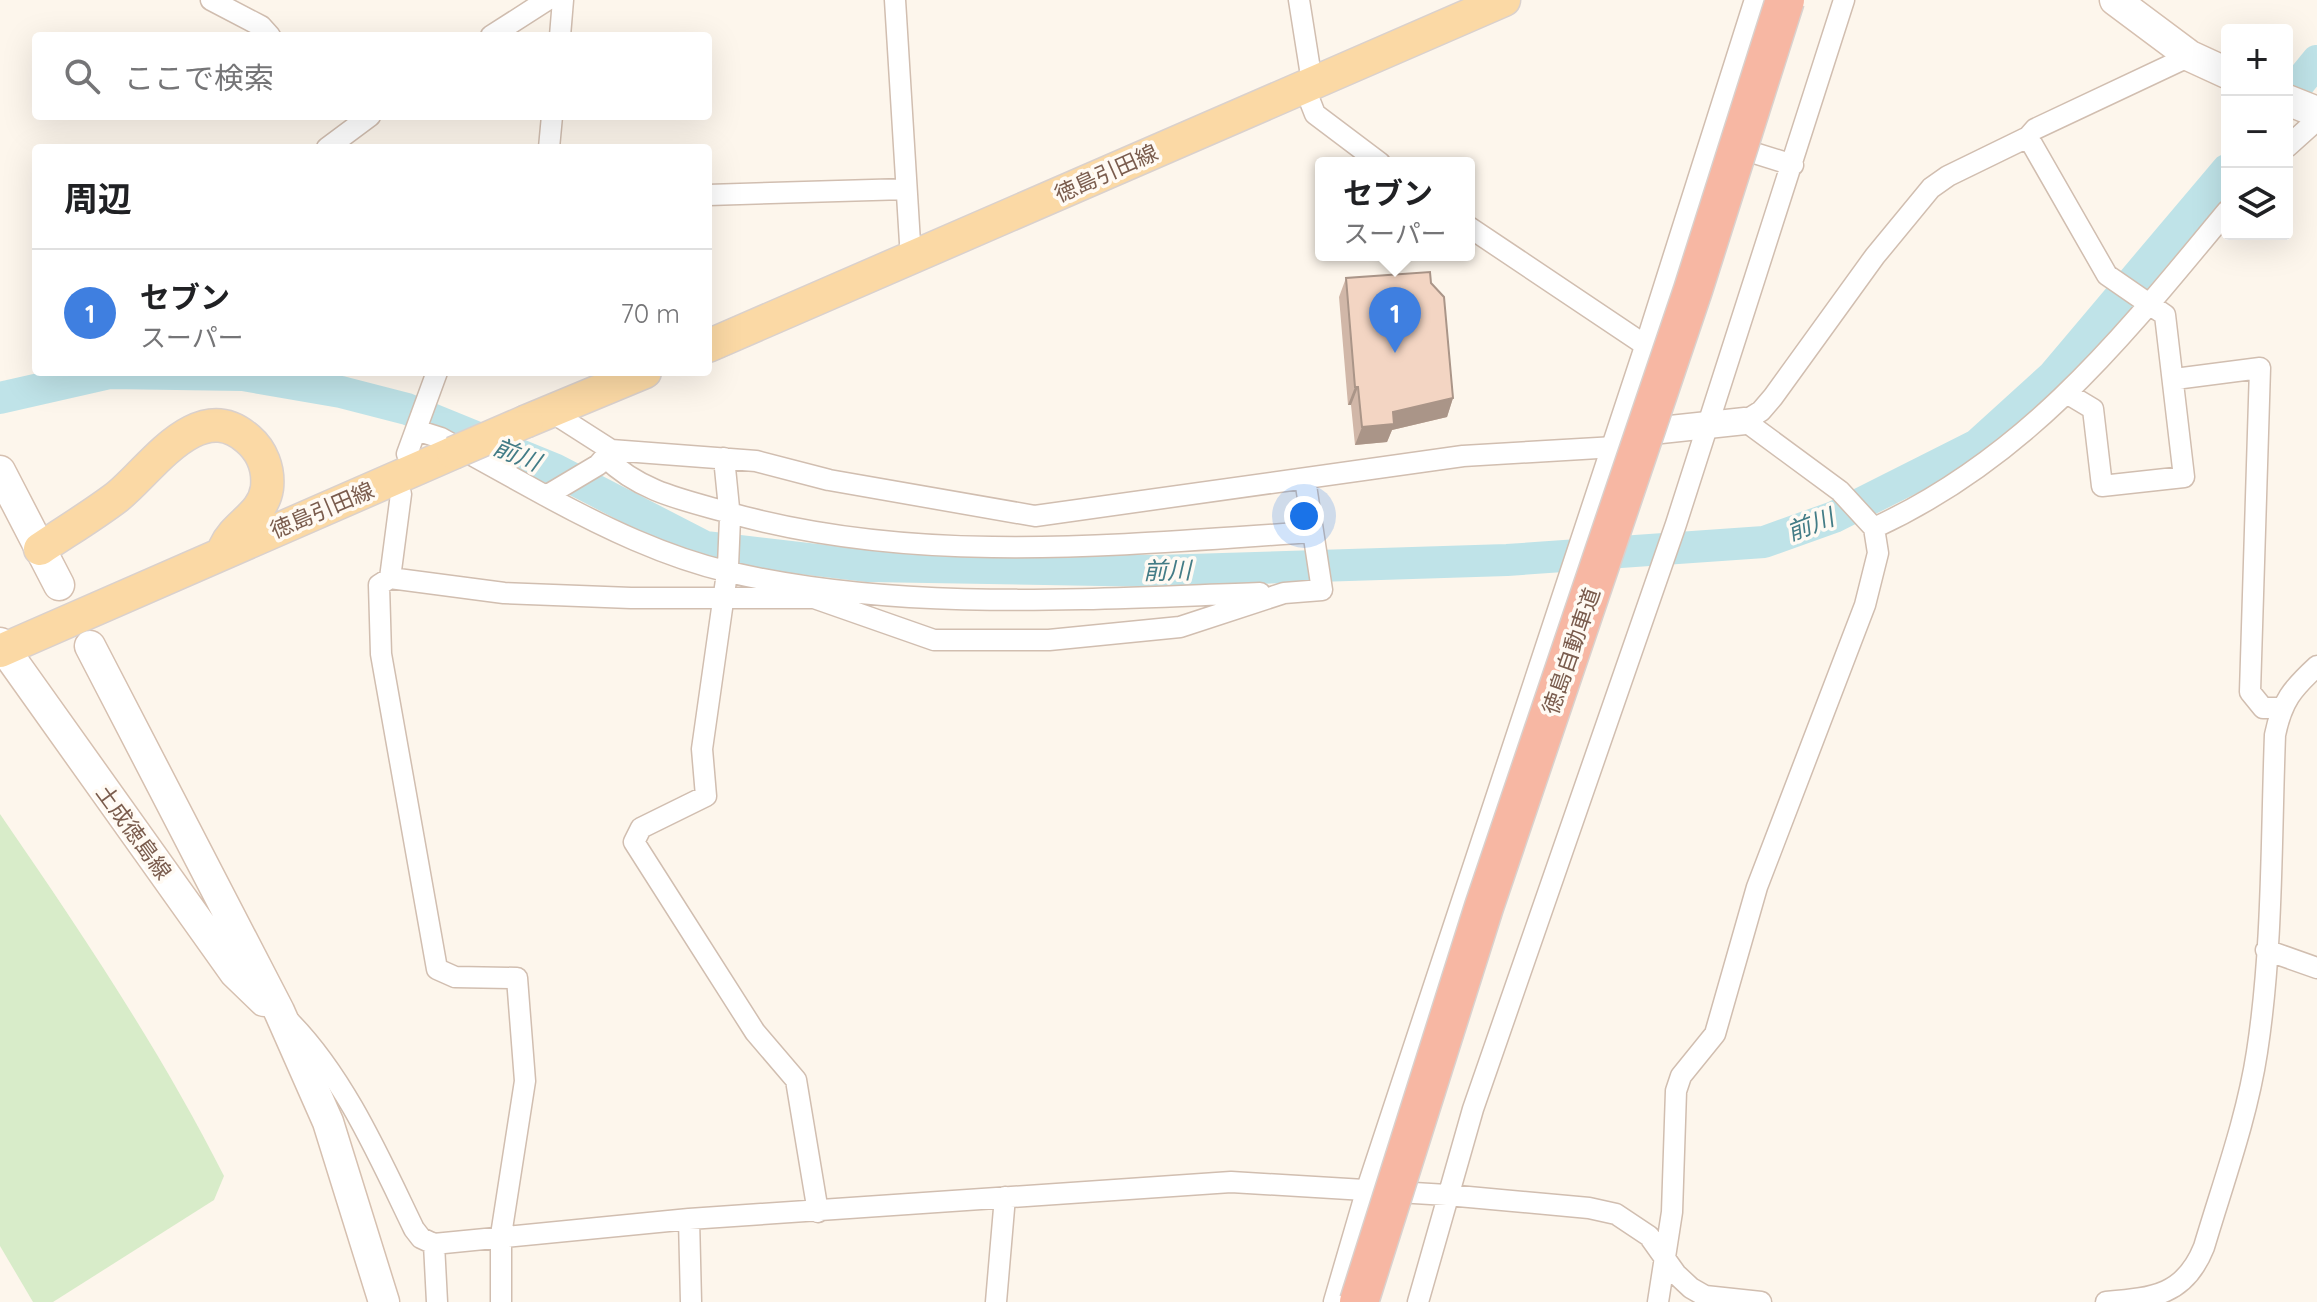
<!DOCTYPE html>
<html lang="ja">
<meta charset="utf-8">
<style>
:root{--surface:#fff;--page:#f6f6f6;--text:#202124;--muted:#757577;--line:#e0e0e0;--accent:#1a73e8}
body{margin:0;font-family:Quicksand,"Noto Sans JP",sans-serif;background:var(--page);color:var(--text)}
.controls{position:absolute;right:24px;top:24px;display:grid;overflow:hidden;border-radius:8px;box-shadow:0 8px 32px #0002}
.controls button{width:72px;height:72px;display:grid;place-items:center;padding:0;border:0;border-bottom:2px solid var(--line);background:var(--surface);color:var(--text);font:40px sans-serif}
.you{position:absolute;left:1304px;top:516px;width:28px;height:28px;margin:-20px;border:6px solid #fff;border-radius:50%;background:#1a73e8;box-shadow:0 0 0 12px #1a73e833}
.badge{display:grid;place-items:center;width:52px;height:52px;border-radius:50%;background:var(--accent);color:#fff;font-size:26px;font-weight:700}
.pin{position:absolute;translate:-50% -66px;filter:drop-shadow(0 2px 4px #0008)}
.pin::after{content:'';position:absolute;top:42px;width:28px;height:24px;background:inherit;clip-path:polygon(0 0,100% 0,50% 100%)}
.popup{position:absolute;left:1315px;top:157px;width:160px;height:104px;box-sizing:border-box;display:grid;place-content:center;border-radius:8px;background:var(--surface);filter:drop-shadow(0 2px 6px #0005);font-size:26px;white-space:nowrap;color:var(--muted)}
.popup b{font-size:30px;color:var(--text)}
.popup::after{content:'';position:absolute;left:50%;top:100%;margin-left:-16px;border:16px solid transparent;border-top-color:var(--surface)}
.list{margin:0;padding:0;list-style:none}
h2{display:flex;justify-content:space-between;align-items:center;height:104px;margin:0;padding:0 32px;font-size:34px}
h2 small{font-size:26px;font-weight:400;color:var(--muted)}
.list li{display:grid;grid-template-columns:52px 1fr auto;gap:24px;align-items:center;box-sizing:border-box;height:128px;padding:0 32px;border-top:2px solid var(--line)}
.list b{display:block;font-size:30px;white-space:nowrap}
.list p{margin:0;font-size:26px;white-space:nowrap;color:var(--muted)}
.list em{font-size:26px;font-style:normal;color:var(--muted)}
.icon{flex:none;width:44px;height:44px;fill:none;stroke:currentColor;stroke-width:2;stroke-linecap:round;stroke-linejoin:round}
.map{position:relative;flex:none;width:2317px;height:1302px;overflow:hidden}
.search{position:absolute;background:var(--surface);box-shadow:0 8px 32px #0002;left:32px;top:32px;width:680px;height:88px;display:flex;align-items:center;gap:20px;box-sizing:border-box;padding:0 28px;border-radius:8px;color:var(--muted);font-size:30px}
.panel{position:absolute;background:var(--surface);box-shadow:0 8px 32px #0002;left:32px;top:144px;width:680px;height:232px;border-radius:8px}
.map>svg:first-child{display:block}
.pitch{fill:#d8ecc9}
.lines{fill:none;stroke-linecap:round;stroke-linejoin:round}
.river{stroke:#bfe3e8;stroke-width:32}
.minor-casing{stroke:#d1beb0;stroke-width:23}
.tertiary-casing{stroke:#d1beb0;stroke-width:29}
.secondary-casing{stroke:#d6c0b0;stroke-width:33}
.primary-casing{stroke:#dad1cd;stroke-width:35}
.minor{stroke:#fff;stroke-width:20}
.tertiary{stroke:#fff;stroke-width:26}
.secondary{stroke:#fff;stroke-width:30}
.primary{stroke:#fbd9a5;stroke-width:32}
.primary-bridge-casing{stroke:#dad1cd;stroke-width:35;stroke-linecap:butt}
.motorway-bridge-casing{stroke:#dad1cd;stroke-width:41;stroke-linecap:butt}
.primary-bridge{stroke:#fbd9a5;stroke-width:32}
.motorway-bridge{stroke:#f7b7a3;stroke-width:38}
.wall{fill:#d1b7a8}
.shaded-wall{fill:#aa9588}
.building{fill:#f3d5c3;stroke:#aa9588;stroke-width:2}
.labels{text-anchor:middle;dominant-baseline:central;stroke-width:7;stroke-linejoin:round;paint-order:stroke}
.street-label{font-size:22px;fill:#7a5c4d;stroke:#fffaf3}
.water-label{font-size:24px;font-style:italic;fill:#437c86;stroke:#fffaf3}
</style>
<div class="map">
<svg width="2317" height="1302" viewBox="0 0 2317 1302">
<rect width="100%" height="100%" fill="#fdf6ec"/>
<path class="pitch" d="M0 814C81 932 159 1048 224 1176L214 1200 53 1302H33L0 1246Z"/>
<g class="lines">
<path class="river" d="M2287 98 2317 61
M0 398 110 373 243 375 341 392 407 409 554 469 705 547 868 566 1157 571 1507 560 1764 542 1834 517 1977 445 2053 376 2227 170"/>
<g class="minor-casing">
<path id="minor" d="M211 0 261 26 270 36
M895 0 911 259
M1299 0 1312 82
M491 36 547 0
M560 36 563 0
M1304 86 1315 114 1380 163
M2028 137 2107 275 2165 315 2184 477 2102 486 2093 409 2068 394
M1732 146 1793 165
M2287 147 2317 120
M327 148 370 116
M549 148 552 116
M708 195 906 189
M1469 227 1648 347
M2175 379 2260 368 2250 692 2263 708H2280
M550 411 611 450 756 461 829 480 1035 516 1463 456 1615 447
M416 430 441 438 546 496 598 465 611 450
M407 454 437 372
M605 457C640 492 684 500 730 513 920 566 1119 545 1313 532
M724 458 730 518 728 566 702 749 706 796 641 828 634 842 755 1032 796 1080 818 1212
M546 496C603 527 665 557 729 572 902 612 1085 599 1260 593
M1874 528C2028 457 2122 338 2227 211
M390 578 401 494
M2266 950 2317 968
M290 1022C345 1078 380 1159 414 1229L421 1238 434 1244 689 1219 1231 1182 1447 1195 1589 1208 1616 1214 1649 1236 1676 1274 1691 1288 1705 1296 1761 1302
M689 1219 691 1302
M434 1244 437 1302
M501 1302V1235L525 1081 517 978 455 977 437 969 381 654 379 585 390 578 504 593 631 598H814L934 640H1049L1180 627 1284 593 1322 590 1305 479
M996 1302 1005 1197
M1418 1302 1473 1109 1676 524 1844 0
M1658 1302 1672 1212 1676 1091 1681 1076 1715 1034 1757 887 1865 605 1878 553 1874 528 1840 491 1745 421 1761 411 1773 397 1875 256 1931 188 1948 176 2028 137 2035 129 2190 56
M2106 1302C2154 1298 2185 1295 2204 1247 2223 1183 2247 1118 2257 1052 2273 948 2271 840 2275 735 2282 701 2292 689 2317 666"/>
</g>
<g class="tertiary-casing">
<path id="tertiary" d="M1633 433 1745 421
M1337 1302 1370 1189 1648 347 1758 0"/>
</g>
<g class="secondary-casing">
<path id="secondary" d="M2115 0 2190 56 2227 73
M2287 100 2317 112
M0 471 59 585
M0 643 235 973 264 1001
M90 646 279 1011 328 1122 384 1302"/>
</g>
<g class="primary-casing">
<path id="primary" d="M708 346 1504 0
M527 421 645 372
M40 549C65 532 92 516 117 497 151 470 198 395 248 439 262 451 269 469 267 488 263 516 235 524 225 547
M0 651 453 453"/>
</g>
<use href="#minor" class="minor"/>
<use href="#tertiary" class="tertiary"/>
<use href="#secondary" class="secondary"/>
<use href="#primary" class="primary"/>
<g class="primary-bridge-casing">
<path id="primary-bridge" d="M453 453 527 421"/>
</g>
<g class="motorway-bridge-casing">
<path id="motorway-bridge" d="M1359 1302 1484 907 1693 290 1785 0"/>
</g>
<use href="#primary-bridge" class="primary-bridge"/>
<use href="#motorway-bridge" class="motorway-bridge"/>
</g>
<path class="wall" d="M1346 278 1431 283 1453 398 1447 417 1392 430 1387 442 1355 445 1351 405H1348L1339 297Z"/>
<path class="shaded-wall" d="M1355 387H1358L1351 405H1348Z
M1453 398 1447 417 1392 430 1387 442 1355 445 1362 427 1393 412Z"/>
<path class="building" d="M1430 272 1431 283 1444 297 1453 398 1393 412 1394 424 1362 427 1358 387H1355L1346 278Z"/>
<g class="labels">
<g class="street-label">
<text transform="translate(1106 173) rotate(-24)">徳島引田線</text>
<text transform="translate(322 510) rotate(-23)">徳島引田線</text>
<text transform="translate(1571 651) rotate(-71)">徳島自動車道</text>
<text transform="translate(134 832) rotate(54)">土成徳島線</text>
</g>
<g class="water-label">
<text transform="translate(517 454) rotate(22)">前川</text>
<text transform="translate(1810 524) rotate(-21)">前川</text>
<text transform="translate(1167 570) rotate(-1)">前川</text>
</g>
</g>
</svg>
<div class="controls">
<button>+</button>
<button>−</button>
<button><svg class="icon" aria-label="layers" viewBox="0 0 24 24"><path d="M12 4l9 5-9 5-9-5zM3 14l9 5 9-5"/></svg></button>
</div>
<div class="you"></div>
<div class="pin badge" style="left:1395px;top:353px;background:#3f7fe0">1</div>
<div class="popup"><b>セブン</b>スーパー</div>
<div class="search"><svg class="icon" aria-label="search" viewBox="0 0 24 24"><circle cx="10" cy="10" r="6"/><path d="M15 15l6 6"/></svg>ここで検索</div>
<section class="panel">
<h2>周辺<small></small></h2>
<ul class="list">
<li><span class="badge" style="background:#3f7fe0">1</span><div><b>セブン</b><p>スーパー</p></div><em>70 m</em></li>
</ul>
</section>
</div>
